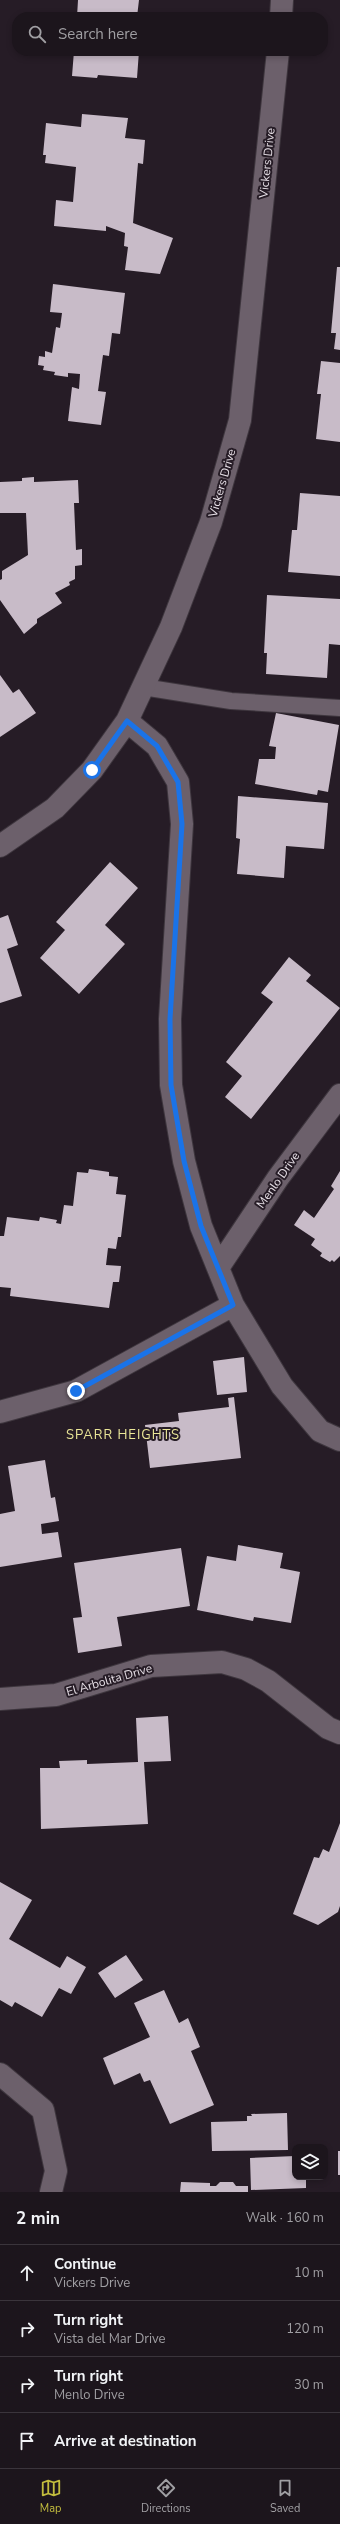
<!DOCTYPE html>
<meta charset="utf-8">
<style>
:root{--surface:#1c151c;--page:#251e25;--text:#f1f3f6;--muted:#a09fa3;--line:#3a343b;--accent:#c3bd3e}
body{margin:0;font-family:"Nunito Sans",sans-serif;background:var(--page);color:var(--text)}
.controls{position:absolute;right:12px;bottom:12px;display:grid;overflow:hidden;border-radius:8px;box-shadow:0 2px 6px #0003}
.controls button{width:36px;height:36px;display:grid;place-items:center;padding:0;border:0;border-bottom:1px solid var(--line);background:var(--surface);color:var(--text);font:20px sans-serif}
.stop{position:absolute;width:12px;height:12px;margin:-9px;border:3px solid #1a73e8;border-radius:50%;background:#fff}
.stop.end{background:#1a73e8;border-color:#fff;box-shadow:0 1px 4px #0008}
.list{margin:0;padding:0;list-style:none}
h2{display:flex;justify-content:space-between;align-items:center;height:52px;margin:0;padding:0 16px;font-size:17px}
h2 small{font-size:13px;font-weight:400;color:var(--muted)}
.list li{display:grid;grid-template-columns:26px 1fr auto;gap:12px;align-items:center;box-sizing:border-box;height:56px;padding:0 16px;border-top:1px solid var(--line)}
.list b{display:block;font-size:15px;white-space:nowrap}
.list p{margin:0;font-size:13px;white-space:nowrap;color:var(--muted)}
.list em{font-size:13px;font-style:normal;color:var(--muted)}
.icon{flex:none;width:22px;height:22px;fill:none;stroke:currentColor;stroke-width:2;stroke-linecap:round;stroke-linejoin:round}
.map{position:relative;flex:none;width:340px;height:2192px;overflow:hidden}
.search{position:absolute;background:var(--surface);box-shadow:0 2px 6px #0003;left:12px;right:12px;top:12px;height:44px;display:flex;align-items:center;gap:10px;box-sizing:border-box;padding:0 14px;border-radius:16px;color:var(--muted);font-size:15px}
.sheet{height:276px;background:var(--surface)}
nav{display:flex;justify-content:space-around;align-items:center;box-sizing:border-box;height:56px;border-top:1px solid var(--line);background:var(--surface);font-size:11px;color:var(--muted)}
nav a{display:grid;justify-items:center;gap:2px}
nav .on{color:var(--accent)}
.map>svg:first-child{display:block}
.building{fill:#c8bbc8}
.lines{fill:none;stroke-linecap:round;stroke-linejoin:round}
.service-casing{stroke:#3e363e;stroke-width:18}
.minor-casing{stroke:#3e363e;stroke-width:24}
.service{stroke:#6c606b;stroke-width:16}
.minor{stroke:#6c606b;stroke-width:22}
.route{stroke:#1a73e8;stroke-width:5}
.labels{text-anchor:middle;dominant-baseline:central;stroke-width:4;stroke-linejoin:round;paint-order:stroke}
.street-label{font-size:12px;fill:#e6dfe6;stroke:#261c26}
.neighbourhood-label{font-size:13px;letter-spacing:1px;fill:#ebe798;stroke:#261c26}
</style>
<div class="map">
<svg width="340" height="2192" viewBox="0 0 340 2192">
<rect width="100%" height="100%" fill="#261c26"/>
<path class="building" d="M78 0H139L137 17H77Z
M74 51H139L137 78 98 75 97 78 72 76Z
M82 114 128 118 125 138 145 140 143 164 138 163 133 223 173 238 160 274 125 270 128 247 124 246 125 233 106 226V231L54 226 56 200 73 202 76 167 45 163 46 155H43L46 123 81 127Z
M337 267H340V350L334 349 336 333H331Z
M53 284 125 293 120 334 112 333 109 356 103 355 98 391 106 392 101 425 68 421 72 387 79 389 80 374 68 373V377L54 375 55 372 43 370 44 366 38 365 39 356 45 357V351L52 353 56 327 60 328 62 313 50 312Z
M321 361 340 363V442L316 439 321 394H317Z
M34 477V482L78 480 79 503H74L76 550 82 549V565L75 566V579L69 582 70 585 55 593 62 603 37 619V623L24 634 0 600V580L2 579V571L28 555 26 513H0V482L22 481V478Z
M300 493 340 496V576L288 572 292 530H297Z
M267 595 340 599V645L329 644 327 678 266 674 267 653H264Z
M0 675 13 693 19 689 36 713 0 737Z
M276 713 339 725 328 792 318 790 317 795 255 784 259 759H275L276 747 269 746Z
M238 796 328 803 324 849 286 846 284 878 237 874 240 839 236 838Z
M110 862 138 888 105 925 125 944 79 994 40 958 65 930 56 922Z
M8 915 18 945 7 949 22 996 0 1003V918Z
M289 957 311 975 306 981 340 1008 251 1119 225 1097 242 1076 226 1062 273 1002 261 993Z
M89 1169 109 1172V1176L118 1177 116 1194 126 1195 121 1237H118L116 1249 108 1248 106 1265 121 1266 119 1282H113L109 1308 10 1296 11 1288 0 1287V1236H4L7 1217 39 1221 40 1217 57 1220 56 1223 61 1224 64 1205 73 1206 77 1172 88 1173Z
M340 1171V1256L334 1262 332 1260 330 1262 320 1256 322 1253 311 1245 315 1239 294 1225 304 1210 314 1218 334 1189 331 1186Z
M244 1357 247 1392 217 1395 213 1361Z
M234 1397 241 1458 150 1468 145 1425 179 1421 178 1413 229 1407 228 1398Z
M45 1460 51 1498 55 1497 59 1521 41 1524 42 1534 58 1532 62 1557 0 1567V1514L15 1511 8 1466Z
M238 1545 283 1553 280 1568 300 1572 291 1623 254 1617 253 1621 197 1610 207 1556 236 1561Z
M181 1548 190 1606 117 1617 122 1646 78 1653 73 1618 82 1617 74 1563Z
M168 1716 171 1761 144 1762 148 1824 41 1829 40 1768H60L59 1761 87 1760V1764L138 1762 136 1718Z
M340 1823V1906L338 1912 318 1925 293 1914 314 1857 319 1858 323 1849 329 1852Z
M0 1882 32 1900 9 1939 60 1968 67 1956 86 1967 71 1994 59 1988 42 2017 15 2002 12 2007 0 2000Z
M126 1955 143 1980 115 1998 98 1973Z
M164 1990 179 2023 188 2018 200 2047 191 2051 214 2105 170 2124 150 2080 144 2082 140 2073 114 2085 103 2058 150 2037 134 2003Z
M287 2113 288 2150 212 2151 211 2122 247 2121V2116H252L251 2114Z
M338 2151H340V2175H338Z
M295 2156V2177H306V2188L251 2190 250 2158Z
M181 2182 210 2183V2186H216L220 2182H233L236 2186H248V2192H180Z"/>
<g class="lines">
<g class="service-casing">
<path id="service" d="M143 687 231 701 340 708"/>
</g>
<g class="minor-casing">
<path id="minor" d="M281 17 282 0
M127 721 157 746 178 782 182 824 170 1019 171 1085 184 1161 201 1226 233 1305 282 1386 320 1431 340 1440
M0 846 55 808 92 770 127 721 171 627 211 522 240 420 278 51
M218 1268 278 1178 340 1095
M0 1412 76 1391 233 1305
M0 1699 56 1695 151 1666 222 1662 246 1669 268 1681 328 1728 340 1733
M0 2074 43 2110 56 2171 51 2192"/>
</g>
<use href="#service" class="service"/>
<use href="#minor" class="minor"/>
</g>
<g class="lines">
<path class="route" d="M76 1391 233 1305 201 1226 184 1161 171 1085 170 1019 182 824 178 782 157 746 127 721 92 770"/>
</g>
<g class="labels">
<g class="street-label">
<text transform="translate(267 163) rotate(-84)">Vickers Drive</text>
<text transform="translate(222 483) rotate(-74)">Vickers Drive</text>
<text transform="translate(278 1180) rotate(-55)">Menlo Drive</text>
<text transform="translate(109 1680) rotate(-16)">El Arbolita Drive</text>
</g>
<g class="neighbourhood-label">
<text x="123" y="1435">SPARR HEIGHTS</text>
</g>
</g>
</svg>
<div class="controls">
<button><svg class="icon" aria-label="layers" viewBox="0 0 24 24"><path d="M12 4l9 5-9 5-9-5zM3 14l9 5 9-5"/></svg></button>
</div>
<div class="stop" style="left:92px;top:770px"></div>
<div class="stop end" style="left:76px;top:1391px"></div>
<div class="search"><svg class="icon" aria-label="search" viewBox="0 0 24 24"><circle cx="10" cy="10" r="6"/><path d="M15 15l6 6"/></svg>Search here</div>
</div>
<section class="sheet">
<h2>2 min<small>Walk · 160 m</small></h2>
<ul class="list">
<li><svg class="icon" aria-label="ahead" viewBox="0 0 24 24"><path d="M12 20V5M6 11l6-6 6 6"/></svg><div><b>Continue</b><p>Vickers Drive</p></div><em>10 m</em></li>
<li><svg class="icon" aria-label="right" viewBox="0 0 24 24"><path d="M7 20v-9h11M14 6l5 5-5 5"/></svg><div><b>Turn right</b><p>Vista del Mar Drive</p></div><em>120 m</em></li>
<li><svg class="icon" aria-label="right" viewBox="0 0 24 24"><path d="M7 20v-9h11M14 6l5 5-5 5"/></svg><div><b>Turn right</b><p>Menlo Drive</p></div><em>30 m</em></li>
<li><svg class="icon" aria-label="arrive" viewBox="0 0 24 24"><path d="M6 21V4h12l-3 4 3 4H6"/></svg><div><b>Arrive at destination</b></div></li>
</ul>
</section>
<nav>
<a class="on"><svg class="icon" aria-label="map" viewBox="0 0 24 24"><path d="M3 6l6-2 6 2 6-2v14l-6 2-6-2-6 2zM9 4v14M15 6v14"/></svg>Map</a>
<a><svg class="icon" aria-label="directions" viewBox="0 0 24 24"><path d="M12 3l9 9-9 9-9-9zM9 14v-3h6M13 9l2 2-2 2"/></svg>Directions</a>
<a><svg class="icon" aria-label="saved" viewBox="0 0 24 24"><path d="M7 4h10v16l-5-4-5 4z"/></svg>Saved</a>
</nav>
